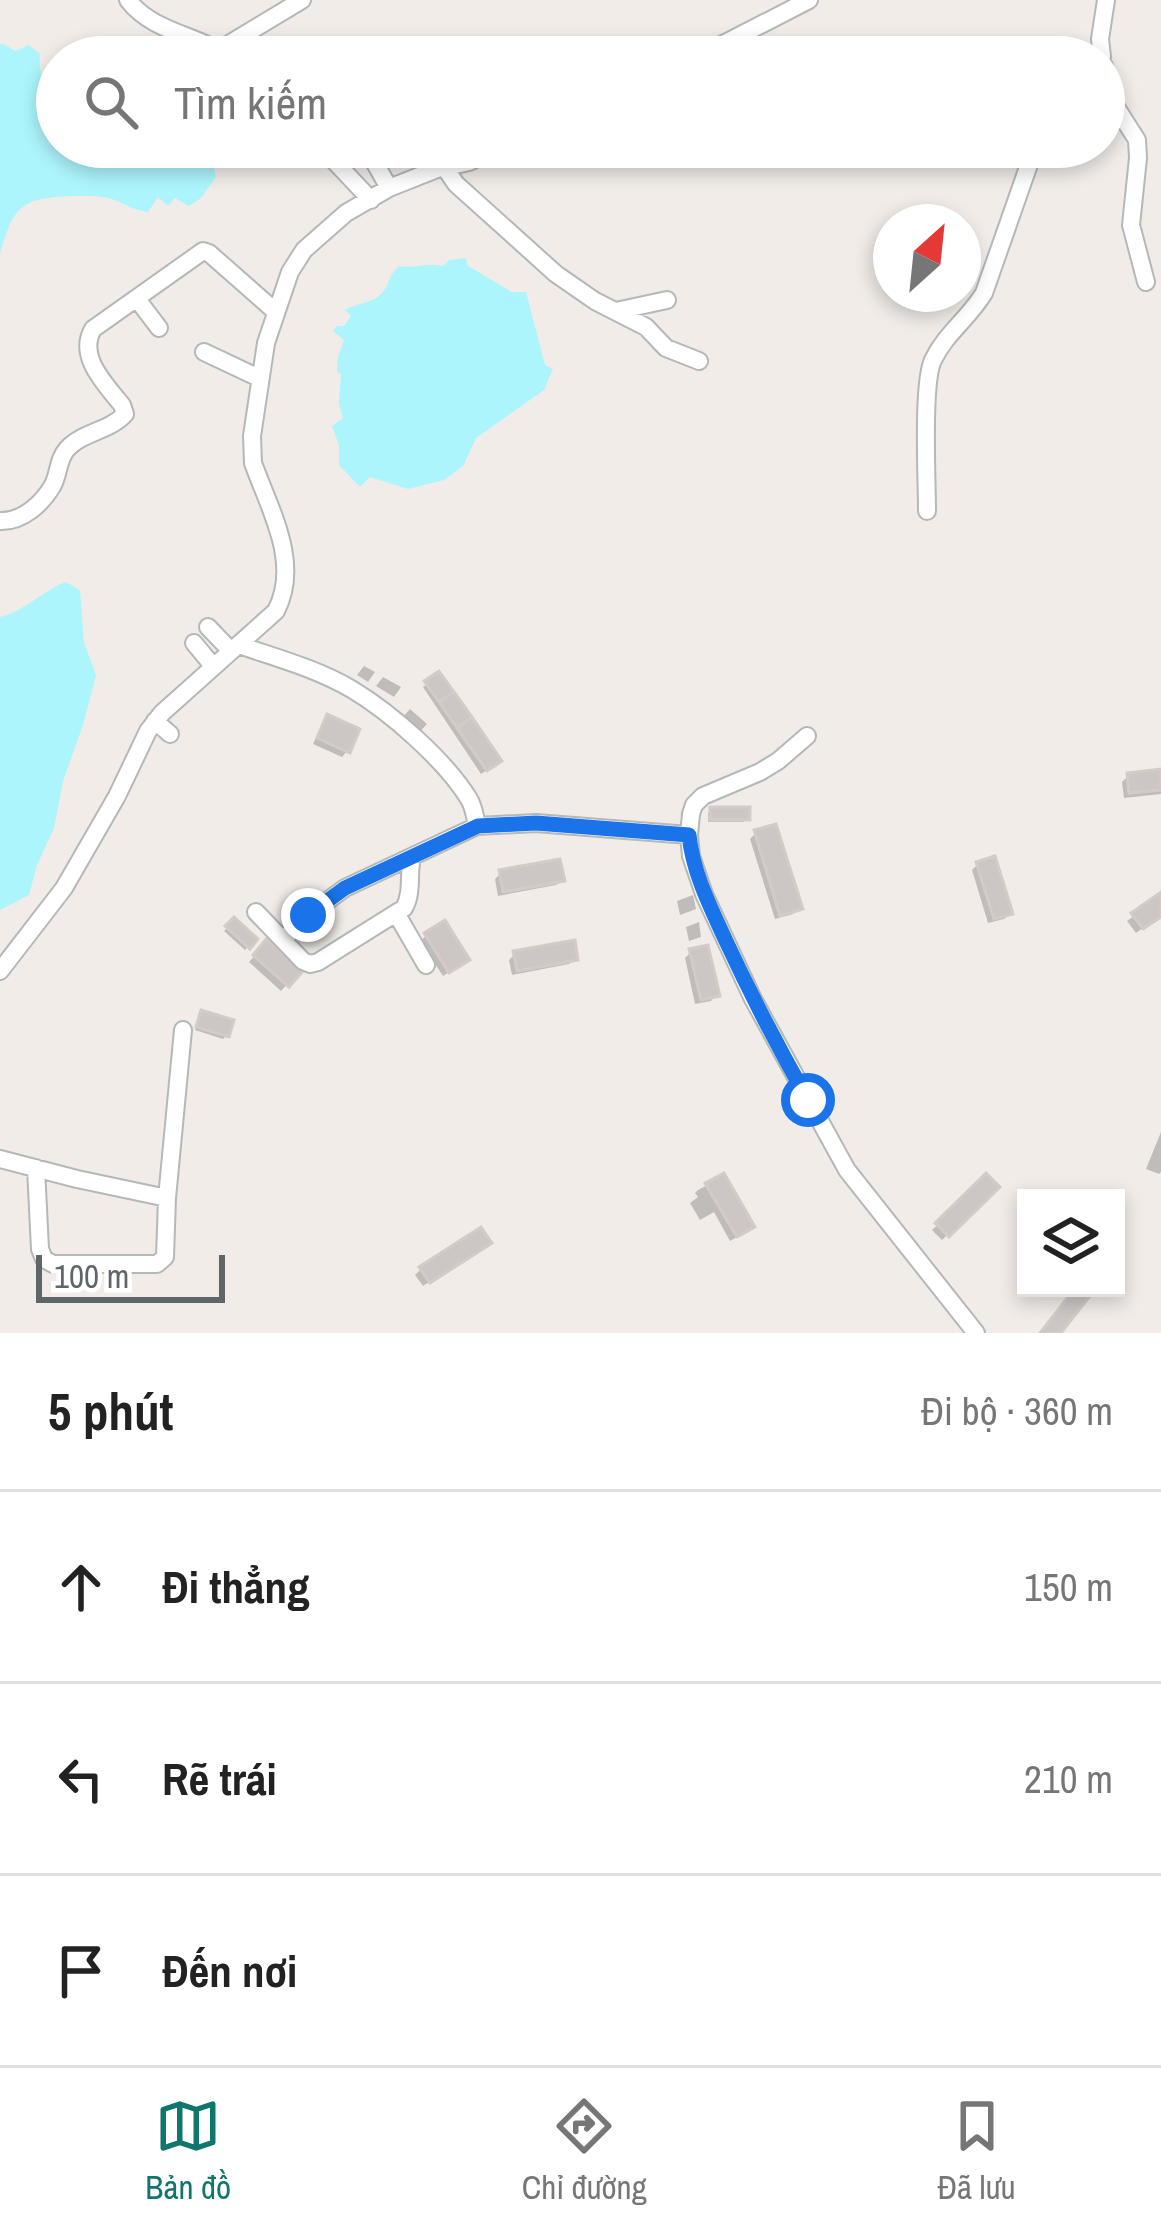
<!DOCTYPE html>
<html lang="vi">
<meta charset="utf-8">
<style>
:root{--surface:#fff;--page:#f6f6f6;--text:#222;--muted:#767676;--line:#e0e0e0;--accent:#0f766e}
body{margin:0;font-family:"Archivo Narrow",sans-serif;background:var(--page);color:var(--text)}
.controls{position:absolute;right:36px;bottom:36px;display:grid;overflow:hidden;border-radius:0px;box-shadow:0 6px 18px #0003}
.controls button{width:108px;height:108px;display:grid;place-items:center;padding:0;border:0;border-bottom:3px solid var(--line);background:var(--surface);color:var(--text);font:60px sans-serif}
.compass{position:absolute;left:873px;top:204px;width:108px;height:108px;border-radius:50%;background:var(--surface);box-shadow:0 6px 18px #0003;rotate:27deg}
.scale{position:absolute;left:36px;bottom:30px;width:189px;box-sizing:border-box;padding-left:12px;border:6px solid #5f6667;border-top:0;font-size:33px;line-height:42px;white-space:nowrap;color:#5f6667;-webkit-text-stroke:9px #fff;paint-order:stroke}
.stop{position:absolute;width:36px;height:36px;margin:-27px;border:9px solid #1a73e8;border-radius:50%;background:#fff}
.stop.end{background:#1a73e8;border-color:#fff;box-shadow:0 3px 12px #0008}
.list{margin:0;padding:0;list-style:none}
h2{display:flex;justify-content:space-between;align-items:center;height:156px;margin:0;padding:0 48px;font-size:51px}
h2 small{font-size:39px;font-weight:400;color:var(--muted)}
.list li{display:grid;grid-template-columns:78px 1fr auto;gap:36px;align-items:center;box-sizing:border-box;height:192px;padding:0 48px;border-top:3px solid var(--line)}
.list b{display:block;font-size:45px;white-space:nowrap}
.list em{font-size:39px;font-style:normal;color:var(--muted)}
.icon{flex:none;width:66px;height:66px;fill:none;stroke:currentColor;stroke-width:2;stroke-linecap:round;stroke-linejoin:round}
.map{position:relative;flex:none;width:1161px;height:1333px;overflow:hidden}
.search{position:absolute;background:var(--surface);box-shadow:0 6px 18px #0003;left:36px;right:36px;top:36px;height:132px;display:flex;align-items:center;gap:30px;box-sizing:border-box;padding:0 42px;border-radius:66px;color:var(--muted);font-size:45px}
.sheet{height:732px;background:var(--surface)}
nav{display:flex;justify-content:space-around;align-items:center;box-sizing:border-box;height:168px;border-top:3px solid var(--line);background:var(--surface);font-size:33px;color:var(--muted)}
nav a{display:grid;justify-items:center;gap:6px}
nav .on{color:var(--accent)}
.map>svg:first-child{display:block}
.water{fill:#acf5fc}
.shadow{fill:#0003}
.building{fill:#ccc7c4;stroke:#d5cbc6;stroke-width:3}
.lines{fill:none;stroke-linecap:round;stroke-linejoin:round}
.minor-casing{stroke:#b3b8b9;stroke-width:20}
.minor{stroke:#fff;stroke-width:16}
.route{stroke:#1a73e8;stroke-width:15}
</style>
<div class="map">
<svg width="1161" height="1333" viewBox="0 0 1161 1333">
<rect width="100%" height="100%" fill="#f1ece8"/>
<path class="water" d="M0 44H4L15 51 29 45 40 54C38 70 43 88 57 99V147H205L211 155 216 177 201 198 189 206 175 198 168 206 158 197 148 212C133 210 125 204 112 199 100 195 85 196 73 196 21 198 14 205 0 254Z
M466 258 468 266 512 292H526L545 365 553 369 544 390 476 438 463 466 444 480 408 489 370 477 360 487 339 465V445L332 426 343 418 339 404 341 374 337 372 338 357 344 340 333 331 337 326H344L351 316 345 310C357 303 374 303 383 292 390 282 389 275 399 266 414 269 428 262 443 266L449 260Z
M66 582 80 590 84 643 96 675 83 725 63 781 54 828 37 865 29 895 0 910V617C25 611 42 591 66 582Z"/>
<path class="shadow" d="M364 666 375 672 368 682 357 675Z
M438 675 493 766 481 774 423 687Z
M383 677 401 687 394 697 376 686Z
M410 709 427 724 419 733 402 718Z
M328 718 347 751 342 757 313 744 322 724Z
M1161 773V794L1124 798 1122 782 1128 776Z
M711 810 747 819 743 822H708V813Z
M756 833 799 908 793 914 775 919 750 839Z
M978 864 1010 913 1004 919 988 923 972 870Z
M501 873 561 880 556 885 498 896 495 879Z
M693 895 696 909 680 915 677 901Z
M1161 896V915L1136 933 1127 921Z
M234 921 254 939 245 950 224 931Z
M699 922 701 937 689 941 686 927Z
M426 936 460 965 443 976 420 941Z
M267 943 299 971 281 991 249 962Z
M691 952 716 995 711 1001 695 1004 685 958Z
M515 954 575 959 569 964 512 975 509 960Z
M202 1013 226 1036 223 1039 195 1030Z
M1161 1132V1172L1159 1174 1146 1169Z
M722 1177 746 1232 730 1241 714 1212 700 1220 690 1203 698 1197 695 1193 698 1190Z
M986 1177 996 1187 942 1240 932 1230Z
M482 1248 423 1286 415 1275 421 1269Z"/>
<path class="building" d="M439 671 454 692 439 702 424 681Z
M454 692 472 717 457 728 439 702Z
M327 714 360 729 350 753 317 738Z
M472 717 502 761 487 771 457 728Z
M1161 769V790L1129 793 1127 773Z
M710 807H750V820H710Z
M776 824 803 909 780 916 754 830Z
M995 856 1013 914 994 919 976 862Z
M560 859 565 881 503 892 499 870Z
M1161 892V917L1143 929 1131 913Z
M234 917 258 939 250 949 225 926Z
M445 920 470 960 449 973 424 933Z
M267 938 303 971 289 987 253 955Z
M575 940 578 960 517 971 513 951Z
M708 945 720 996 701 1000 689 949Z
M201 1010 234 1020 229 1037 196 1027Z
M724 1173 755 1227 737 1237 705 1183Z
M986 1173 1000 1187 949 1237 935 1223Z
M481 1227 492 1243 430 1283 419 1267Z
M1075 1288H1087L1093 1292 1061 1333H1040Z"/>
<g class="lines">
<g class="minor-casing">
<path id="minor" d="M128 0C152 32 198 35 230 57
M219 50 302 0
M698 57 809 0
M1102 57 1100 39 1106 0
M1104 66 1116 107 1137 140 1138 158 1131 225 1146 282
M321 147 371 200
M366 147 389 188
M445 168 456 184 556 274 595 301 646 327 666 348 699 361
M137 299 159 328
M616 311 667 300
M204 352 259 378
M927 511C927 480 922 383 933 360 946 333 969 318 984 293L1033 153 1032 147
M0 521C22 522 42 504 53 485 59 473 58 459 67 449 82 432 110 431 125 414L122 405C105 384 77 356 93 329L203 251 209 253 276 312
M208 627 231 651
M194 643 213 666
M239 645C277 658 318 669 353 690 391 713 445 760 469 799 474 807 475 817 477 826
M155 721 170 734
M807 736 778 761 760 772 703 796 694 805 691 814 689 835 691 856 704 894 753 999 847 1170 976 1333
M256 912 303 961 310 964 318 962 404 908C413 893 408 873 412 857
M396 913 426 965
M283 940 308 915 345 888 477 826 536 823 689 835
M0 971 64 888 117 796 148 731 162 713 276 611C301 563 270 510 253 463L252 436 266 343 290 272 304 250 346 213 389 188 437 169 469 162 501 147
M0 1159 77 1179 167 1198
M36 1168 40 1249 44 1259 53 1264H157L165 1257 167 1198 183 1030"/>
</g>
<use href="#minor" class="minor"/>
</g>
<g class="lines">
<path class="route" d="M308 915 345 888 478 826 536 823 689 835C693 873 710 906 726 941 751 995 778 1047 808 1100"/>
</g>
</svg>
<div class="controls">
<button><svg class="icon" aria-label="layers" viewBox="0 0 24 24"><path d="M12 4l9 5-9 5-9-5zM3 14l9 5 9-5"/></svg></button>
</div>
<svg class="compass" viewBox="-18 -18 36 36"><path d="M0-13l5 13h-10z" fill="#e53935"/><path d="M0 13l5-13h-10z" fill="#767676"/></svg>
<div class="scale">100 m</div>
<div class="stop" style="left:808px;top:1100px"></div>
<div class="stop end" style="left:308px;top:915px"></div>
<div class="search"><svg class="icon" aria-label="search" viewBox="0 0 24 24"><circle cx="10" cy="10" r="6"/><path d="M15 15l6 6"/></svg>Tìm kiếm</div>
</div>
<section class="sheet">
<h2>5 phút<small>Đi bộ · 360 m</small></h2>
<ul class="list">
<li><svg class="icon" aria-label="ahead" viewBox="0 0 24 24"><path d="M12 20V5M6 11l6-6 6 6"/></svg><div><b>Đi thẳng</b></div><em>150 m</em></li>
<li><svg class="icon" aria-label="left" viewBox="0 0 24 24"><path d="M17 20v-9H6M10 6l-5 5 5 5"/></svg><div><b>Rẽ trái</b></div><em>210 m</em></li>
<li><svg class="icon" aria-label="arrive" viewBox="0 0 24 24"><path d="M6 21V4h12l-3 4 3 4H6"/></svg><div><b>Đến nơi</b></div></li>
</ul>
</section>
<nav>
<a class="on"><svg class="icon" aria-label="map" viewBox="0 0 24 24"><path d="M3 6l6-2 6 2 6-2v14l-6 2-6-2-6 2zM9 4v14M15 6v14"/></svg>Bản đồ</a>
<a><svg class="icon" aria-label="directions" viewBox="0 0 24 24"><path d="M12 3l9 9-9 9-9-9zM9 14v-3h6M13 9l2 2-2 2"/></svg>Chỉ đường</a>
<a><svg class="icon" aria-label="saved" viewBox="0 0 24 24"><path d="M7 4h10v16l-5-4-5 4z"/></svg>Đã lưu</a>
</nav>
